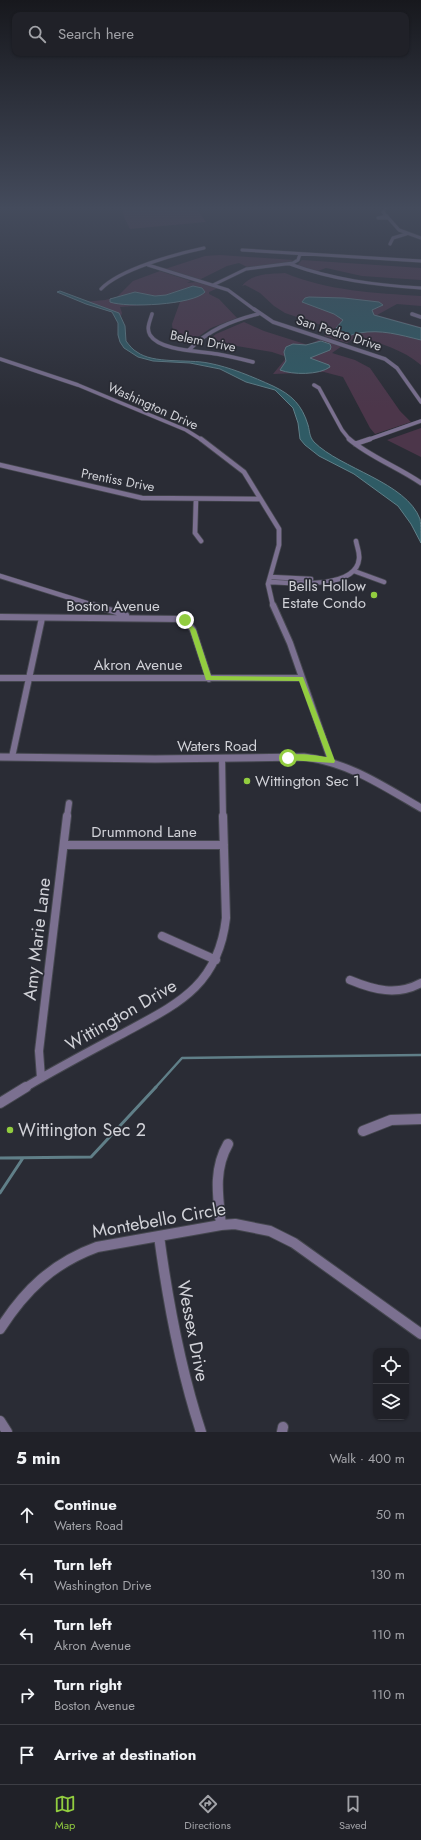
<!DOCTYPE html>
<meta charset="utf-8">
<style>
:root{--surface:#202128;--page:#2d2e34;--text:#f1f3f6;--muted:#a2a3a8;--line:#3d3e45;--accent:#92cd3f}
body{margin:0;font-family:Jost,sans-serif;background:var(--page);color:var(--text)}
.controls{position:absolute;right:12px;bottom:12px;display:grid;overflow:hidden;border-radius:8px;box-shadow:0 1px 3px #0004}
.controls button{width:36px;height:36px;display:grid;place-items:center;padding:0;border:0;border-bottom:1px solid var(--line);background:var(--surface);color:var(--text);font:20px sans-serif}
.stop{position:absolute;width:12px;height:12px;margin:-9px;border:3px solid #92cd3f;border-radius:50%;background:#fff}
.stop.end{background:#92cd3f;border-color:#fff;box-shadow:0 1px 4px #0008}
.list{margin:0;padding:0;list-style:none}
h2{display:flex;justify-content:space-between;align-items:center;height:52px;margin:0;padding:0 16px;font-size:17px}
h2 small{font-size:13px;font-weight:400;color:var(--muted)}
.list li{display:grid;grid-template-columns:26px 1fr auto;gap:12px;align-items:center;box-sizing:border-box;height:60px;padding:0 16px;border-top:1px solid var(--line)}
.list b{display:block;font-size:15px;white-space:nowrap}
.list p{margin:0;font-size:13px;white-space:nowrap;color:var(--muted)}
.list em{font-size:13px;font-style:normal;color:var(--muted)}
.icon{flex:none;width:22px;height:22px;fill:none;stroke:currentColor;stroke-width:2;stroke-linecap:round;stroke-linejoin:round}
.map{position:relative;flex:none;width:421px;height:1432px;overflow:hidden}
.search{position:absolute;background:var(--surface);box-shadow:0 1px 3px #0004;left:12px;right:12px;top:12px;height:44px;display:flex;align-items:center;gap:10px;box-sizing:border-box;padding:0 14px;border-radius:8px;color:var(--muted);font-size:15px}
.sheet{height:352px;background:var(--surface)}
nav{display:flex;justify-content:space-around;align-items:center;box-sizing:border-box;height:56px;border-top:1px solid var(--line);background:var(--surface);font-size:11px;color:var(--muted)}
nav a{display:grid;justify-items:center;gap:2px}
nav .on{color:var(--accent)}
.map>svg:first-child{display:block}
.green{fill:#4c364a}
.water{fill:#2f5b65;stroke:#607f88}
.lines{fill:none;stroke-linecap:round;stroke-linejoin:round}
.stream-far1{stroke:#607f88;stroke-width:2.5}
.stream{stroke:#607f88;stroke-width:3}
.minor-far5-casing{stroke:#45474f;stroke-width:4}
.minor-far4-casing{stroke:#45474f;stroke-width:4.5}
.minor-far3-casing{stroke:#45474f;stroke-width:6}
.minor-far2-casing{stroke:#45474f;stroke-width:8}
.minor-far1-casing{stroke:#45474f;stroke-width:10}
.minor-casing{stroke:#45474f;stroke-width:12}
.tertiary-casing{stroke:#45474f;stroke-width:9}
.minor-far5{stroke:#7b7090;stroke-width:3}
.minor-far4{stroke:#7b7090;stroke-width:3.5}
.minor-far3{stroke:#7b7090;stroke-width:4.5}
.minor-far2{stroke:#7b7090;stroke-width:6}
.minor-far1{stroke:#7b7090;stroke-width:8}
.minor{stroke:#7b7090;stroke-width:10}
.tertiary{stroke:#7b7090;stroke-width:7}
.route{fill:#92cd3f}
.poi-dot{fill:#92cd3f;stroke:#2a2c35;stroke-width:1.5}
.labels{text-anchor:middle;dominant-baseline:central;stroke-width:3.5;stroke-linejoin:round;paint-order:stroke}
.far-street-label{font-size:13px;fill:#d1d2d8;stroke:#2a2c35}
.poi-label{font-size:15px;fill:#d1d2d8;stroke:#2a2c35;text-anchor:end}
.street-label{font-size:15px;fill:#d1d2d8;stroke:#2a2c35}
.near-street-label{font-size:18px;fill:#d1d2d8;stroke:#2a2c35}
.near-poi-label{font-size:18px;fill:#d1d2d8;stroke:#2a2c35;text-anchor:start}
</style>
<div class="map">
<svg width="421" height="1432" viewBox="0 0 421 1432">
<rect width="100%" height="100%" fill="#2a2c35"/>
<path class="green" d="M122 208H196L206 222 130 229 124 217Z
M220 255 294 260 282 264 247 267 239 263 227 266 199 280 165 269 205 256Z
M302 260 421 268V280L362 276 326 268 315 272 297 265Z
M160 271 191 281 187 283 196 282 218 288 209 292V294L219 299 237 318 211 328 195 339 183 338 173 332 172 324 180 302 120 307 122 313 119 322 113 313 83 302 105 300 117 297 133 281Z
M285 273C328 291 375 293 421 296V306L397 304 377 315 421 327V365C402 349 381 344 358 336L347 343 324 336 333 329 285 313 274 306 260 293 245 285 242 286C251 273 271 274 285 273Z
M244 322 264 331 308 345 320 339 342 346 332 353 355 360 370 368 400 411 411 422 375 434 370 428 343 377 324 372 273 374 287 357 272 352 207 341 216 334Z
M421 428V457L387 440Z"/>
<path class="water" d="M193 286 202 288 205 292C193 305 126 308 110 302V299L135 292 155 296 166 295Z
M60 291 119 313 125 326 126 341C129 345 133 350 137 352 153 364 188 359 208 363 230 367 253 377 273 386 292 395 302 405 308 425 310 432 309 436 314 442 341 469 406 482 420 519 421 525 421 536 421 543L411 524 398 506 354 474 319 456 305 445 300 439 298 423 293 408 275 390 246 382 220 369 190 363 153 361 138 357 124 348 120 342 118 335V323L112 312 86 304 57 292Z
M309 297 344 298 379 302 383 305 372 310 374 315 421 328V340C400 335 381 329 359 333 349 334 339 344 331 334L343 320 334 314 302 302 305 298Z
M321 341 330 344 331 347 330 350 310 358 329 365 330 367C319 375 293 375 280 370L286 361 284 352 286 347 293 344 306 345Z"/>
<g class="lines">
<path class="stream-far1" d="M155 1088 182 1058 421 1055"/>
<path class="stream" d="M0 1158 91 1157 156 1087
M0 1193 23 1158"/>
<g class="minor-far5-casing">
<path id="minor-far5" d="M385 208 383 212 399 230 421 238
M387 216 378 218H388
M390 244 393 238 406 234
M242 250 421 261
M290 264C333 280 376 285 421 288
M148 265 228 290 255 310
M213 285 246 269 293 263 298 260 300 254
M101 289C120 269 176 254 204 248"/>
</g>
<g class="minor-far4-casing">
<path id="minor-far4" d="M254 309 273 322 385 359 397 368 421 402
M152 314C150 321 146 328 150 335 160 351 200 351 217 354 229 356 241 359 253 362
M412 314 421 317
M189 350C208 330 231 321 258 314
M0 359 78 385 186 430 202 440
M314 385 319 388 342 430 350 440
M367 440 421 421"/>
</g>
<g class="minor-far3-casing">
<path id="minor-far3" d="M201 439 244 472 279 529V545L268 584 273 606
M349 439C370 457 398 467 421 483
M355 444 370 439
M0 465 142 498 259 499
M196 499 195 533 201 541
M354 571 384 582
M0 576 96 606
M270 577 311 579
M269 582C290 583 356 590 359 559 360 553 357 547 356 541"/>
</g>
<g class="minor-far2-casing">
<path id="minor-far2" d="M93 605 126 615
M273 605 290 643 331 761
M0 617 183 619 189 624 193 630 209 679
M0 678H301
M12 757 42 618
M222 759 223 817
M67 817 69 803"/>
</g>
<g class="minor-far1-casing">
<path id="minor-far1" d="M64 845H224
M162 936 216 960
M350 980C374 990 397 996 421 983
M41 1078 39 1051 67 816
M24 1088C56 1069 88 1052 120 1035 175 1005 218 988 226 918L223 816"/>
</g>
<g class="minor-casing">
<path id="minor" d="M0 1103 26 1087
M363 1131 391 1120 421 1119
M221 1225C218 1197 213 1170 228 1144
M159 1236C168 1303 180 1368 201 1432
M0 1329C25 1290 53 1263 97 1247L221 1225 235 1224 270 1231 294 1243 421 1334
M0 1421 7 1432
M282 1432 283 1427"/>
</g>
<g class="tertiary-casing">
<path id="tertiary" d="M0 757 155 759 304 757C348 762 383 786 421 808"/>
</g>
<use href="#minor-far5" class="minor-far5"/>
<use href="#minor-far4" class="minor-far4"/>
<use href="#minor-far3" class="minor-far3"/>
<use href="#minor-far2" class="minor-far2"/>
<use href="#minor-far1" class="minor-far1"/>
<use href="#minor" class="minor"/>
<use href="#tertiary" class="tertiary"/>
</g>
<linearGradient id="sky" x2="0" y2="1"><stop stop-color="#17181d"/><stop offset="0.51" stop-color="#444b5c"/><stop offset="1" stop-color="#444b5c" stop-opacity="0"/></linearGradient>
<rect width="421" height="408" fill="url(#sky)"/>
<path class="route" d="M185 618 196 630 211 676 303 677 335 761 334 763 288 760 285 758C291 751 317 756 327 757L299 681 206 680 190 630 182 620Z"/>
<g class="poi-dot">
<circle cx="374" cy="595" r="4"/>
<circle cx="247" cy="781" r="4"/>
<circle cx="10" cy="1130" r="4"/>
</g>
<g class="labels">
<g class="far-street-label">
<text transform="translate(339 333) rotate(18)">San Pedro Drive</text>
<text transform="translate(203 341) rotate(11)">Belem Drive</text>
<text transform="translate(153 406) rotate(24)">Washington Drive</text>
<text transform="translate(118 480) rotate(11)">Prentiss Drive</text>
</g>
<g class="poi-label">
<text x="366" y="586">Bells Hollow<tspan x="366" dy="17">Estate Condo</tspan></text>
<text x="255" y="781" text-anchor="start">Wittington Sec 1</text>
</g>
<g class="street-label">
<text x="113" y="606">Boston Avenue</text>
<text x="138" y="665">Akron Avenue</text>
<text x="217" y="746">Waters Road</text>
<text x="144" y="832">Drummond Lane</text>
</g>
<g class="near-street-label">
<text transform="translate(37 939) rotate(-83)">Amy Marie Lane</text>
<text transform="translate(121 1015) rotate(-30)">Wittington Drive</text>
<text transform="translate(159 1220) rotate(-10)">Montebello Circle</text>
<text transform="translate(193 1331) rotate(79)">Wessex Drive</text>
</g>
<g class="near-poi-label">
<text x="18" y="1130">Wittington Sec 2</text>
</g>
</g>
</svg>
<div class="controls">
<button><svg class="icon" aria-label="locate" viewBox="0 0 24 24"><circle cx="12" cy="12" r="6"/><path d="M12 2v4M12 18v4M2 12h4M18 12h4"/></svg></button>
<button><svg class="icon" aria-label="layers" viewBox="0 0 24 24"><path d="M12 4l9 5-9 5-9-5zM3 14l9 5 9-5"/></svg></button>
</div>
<div class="stop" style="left:288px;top:758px"></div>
<div class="stop end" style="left:185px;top:620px"></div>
<div class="search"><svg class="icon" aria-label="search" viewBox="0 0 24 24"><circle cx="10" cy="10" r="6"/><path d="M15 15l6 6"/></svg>Search here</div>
</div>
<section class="sheet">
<h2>5 min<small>Walk · 400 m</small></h2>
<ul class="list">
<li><svg class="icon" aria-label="ahead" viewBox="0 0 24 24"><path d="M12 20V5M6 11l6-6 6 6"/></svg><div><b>Continue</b><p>Waters Road</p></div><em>50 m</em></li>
<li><svg class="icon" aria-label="left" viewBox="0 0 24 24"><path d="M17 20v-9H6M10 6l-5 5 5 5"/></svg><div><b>Turn left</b><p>Washington Drive</p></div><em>130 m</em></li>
<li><svg class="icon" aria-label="left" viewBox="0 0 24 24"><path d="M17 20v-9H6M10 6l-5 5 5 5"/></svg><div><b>Turn left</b><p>Akron Avenue</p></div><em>110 m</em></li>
<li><svg class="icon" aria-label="right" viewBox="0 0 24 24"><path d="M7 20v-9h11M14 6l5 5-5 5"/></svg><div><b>Turn right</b><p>Boston Avenue</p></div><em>110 m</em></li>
<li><svg class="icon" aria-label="arrive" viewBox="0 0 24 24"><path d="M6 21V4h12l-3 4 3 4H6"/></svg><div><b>Arrive at destination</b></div></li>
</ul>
</section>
<nav>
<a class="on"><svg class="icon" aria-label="map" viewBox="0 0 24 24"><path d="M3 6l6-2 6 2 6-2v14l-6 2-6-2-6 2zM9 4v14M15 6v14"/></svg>Map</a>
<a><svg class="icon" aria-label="directions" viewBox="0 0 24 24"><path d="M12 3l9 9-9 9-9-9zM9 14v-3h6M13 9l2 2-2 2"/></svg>Directions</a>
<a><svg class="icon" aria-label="saved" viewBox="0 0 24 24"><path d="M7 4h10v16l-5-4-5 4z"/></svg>Saved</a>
</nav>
